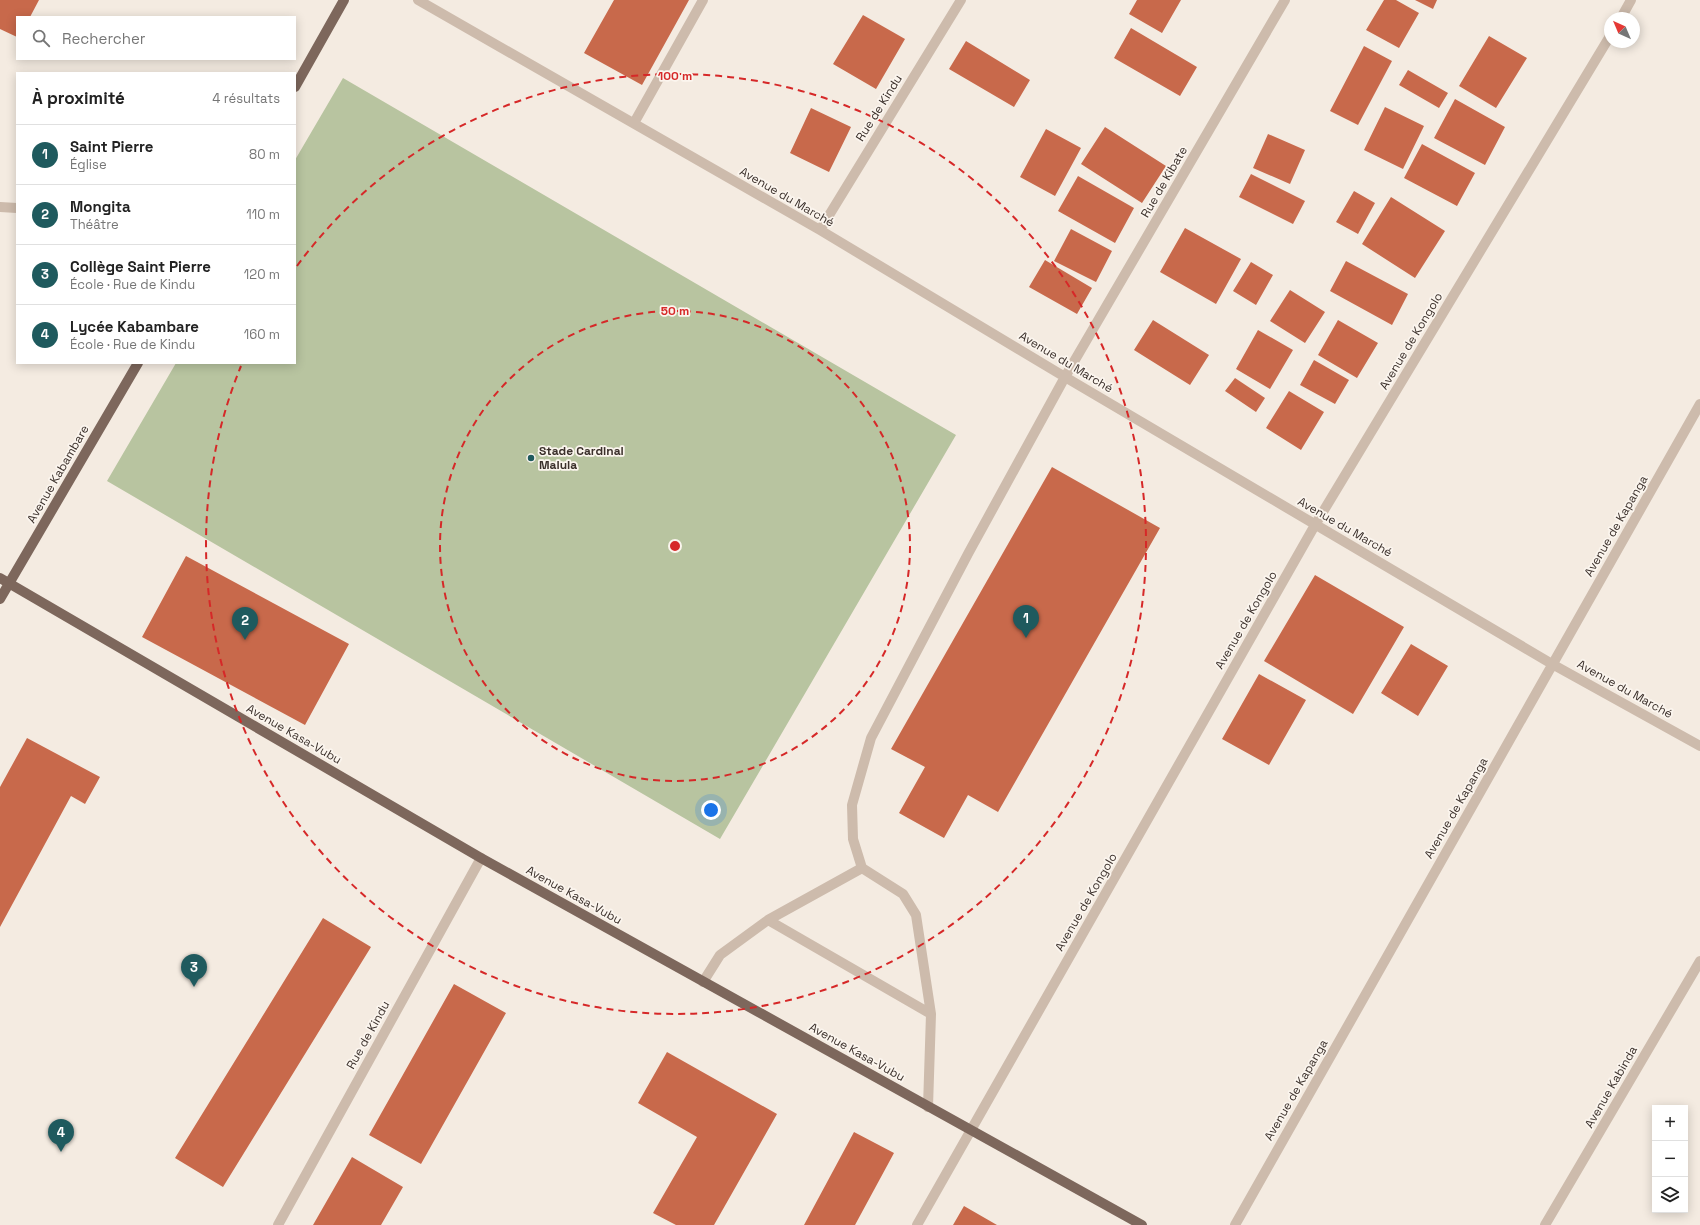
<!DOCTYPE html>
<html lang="fr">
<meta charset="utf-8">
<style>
:root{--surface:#fff;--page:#f6f6f6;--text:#222;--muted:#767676;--line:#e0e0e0;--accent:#1f5a5e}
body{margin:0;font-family:"Space Grotesk",sans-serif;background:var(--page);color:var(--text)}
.controls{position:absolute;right:12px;bottom:12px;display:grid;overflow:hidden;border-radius:0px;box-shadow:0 2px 10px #0003}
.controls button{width:36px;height:36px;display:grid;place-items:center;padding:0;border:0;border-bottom:1px solid var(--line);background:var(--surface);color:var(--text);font:20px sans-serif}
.compass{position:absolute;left:1604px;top:12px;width:36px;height:36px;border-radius:50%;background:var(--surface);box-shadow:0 2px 10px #0003;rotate:316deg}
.you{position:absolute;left:711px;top:810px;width:14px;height:14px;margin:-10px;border:3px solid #fff;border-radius:50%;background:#1a73e8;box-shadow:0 0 0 6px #1a73e833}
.badge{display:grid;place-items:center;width:26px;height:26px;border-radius:50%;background:var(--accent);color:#fff;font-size:13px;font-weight:700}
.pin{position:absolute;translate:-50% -33px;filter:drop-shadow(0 1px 2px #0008)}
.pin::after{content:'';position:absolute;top:21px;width:14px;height:12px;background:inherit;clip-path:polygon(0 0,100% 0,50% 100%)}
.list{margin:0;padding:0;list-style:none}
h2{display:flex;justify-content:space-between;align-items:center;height:52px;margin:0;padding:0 16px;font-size:17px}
h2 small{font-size:13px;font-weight:400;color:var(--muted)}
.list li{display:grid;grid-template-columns:26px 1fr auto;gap:12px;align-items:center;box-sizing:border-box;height:60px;padding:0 16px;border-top:1px solid var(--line)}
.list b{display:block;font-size:15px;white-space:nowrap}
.list p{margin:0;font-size:13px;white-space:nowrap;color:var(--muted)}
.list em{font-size:13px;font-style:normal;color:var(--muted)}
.icon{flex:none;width:22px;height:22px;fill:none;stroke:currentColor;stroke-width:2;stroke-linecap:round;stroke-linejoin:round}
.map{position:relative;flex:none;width:1700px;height:1225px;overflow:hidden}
.search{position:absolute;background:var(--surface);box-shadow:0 2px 10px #0003;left:16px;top:16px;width:280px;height:44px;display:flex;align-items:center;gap:10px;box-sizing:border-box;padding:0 14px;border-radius:0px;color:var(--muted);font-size:15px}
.panel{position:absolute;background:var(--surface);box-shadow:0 2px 10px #0003;left:16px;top:72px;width:280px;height:292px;border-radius:0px}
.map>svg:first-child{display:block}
.green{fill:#b8c4a0}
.building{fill:#c8694b}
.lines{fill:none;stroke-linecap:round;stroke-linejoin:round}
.minor{stroke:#cdbbac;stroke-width:10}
.major{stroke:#7d675c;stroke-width:10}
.ring{fill:none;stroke:#d62828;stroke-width:2;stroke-dasharray:7 5}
.poi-dot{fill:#1f5a5e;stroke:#fbf5ee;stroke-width:1.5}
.labels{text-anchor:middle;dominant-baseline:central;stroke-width:3.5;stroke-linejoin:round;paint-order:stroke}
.street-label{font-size:12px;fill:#3b302b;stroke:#fbf5ee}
.poi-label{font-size:12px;font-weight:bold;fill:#3b302b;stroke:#fbf5ee;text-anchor:start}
.centre{fill:#d62828;stroke:#fbf5ee;stroke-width:2}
.ring-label{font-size:12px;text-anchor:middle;font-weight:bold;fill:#d62828;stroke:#fbf5ee;stroke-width:3.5;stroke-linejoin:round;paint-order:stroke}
</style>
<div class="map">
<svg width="1700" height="1225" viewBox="0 0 1700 1225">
<rect width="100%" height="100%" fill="#f4ebe1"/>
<path class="green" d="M343 78 956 435 720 839 107 481 176 363H295V160Z"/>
<path class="building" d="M0 0H39L30 17H17V37L0 29Z
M614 0H689L642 85 584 53Z
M1137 0H1181L1162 33 1129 14Z
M1384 0H1396L1419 13 1399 48 1366 30Z
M1415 0H1437L1433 9Z
M863 15 905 39 876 89 833 64Z
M1131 28 1197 67 1180 96 1114 58Z
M1489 36 1527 58 1496 108 1459 86Z
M966 41 1030 80 1014 107 949 69Z
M1364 46 1392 61 1358 125 1330 111Z
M1408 70 1448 93 1439 108 1399 85Z
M1455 99 1505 127 1485 165 1434 138Z
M1385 107 1424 126 1403 169 1364 150Z
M811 108 851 127 829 172 790 153Z
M1105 127 1166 166 1142 203 1081 164Z
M1046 129 1081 148 1055 196 1020 177Z
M1268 134 1305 150 1290 184 1253 168Z
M1422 144 1475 173 1457 206 1404 178Z
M1251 174 1305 201 1293 224 1239 197Z
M1078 176 1134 208 1115 243 1058 211Z
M1354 191 1375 203 1358 234 1336 222Z
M1391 197 1445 231 1415 278 1362 244Z
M1185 228 1241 259 1216 304 1160 272Z
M1071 229 1112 251 1096 282 1054 261Z
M1045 260 1092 288 1077 314 1029 287Z
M1346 261 1408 294 1392 325 1330 291Z
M1251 262 1273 275 1256 305 1233 291Z
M1290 290 1325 312 1305 343 1270 321Z
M1153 320 1209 355 1190 385 1134 350Z
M1338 320 1378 343 1357 378 1318 355Z
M1258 330 1293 350 1270 389 1236 369Z
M1314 360 1349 380 1335 404 1300 385Z
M1235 378 1265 398 1256 412 1225 391Z
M1289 391 1324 412 1301 450 1266 428Z
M1052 467 1160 528 998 812 968 795 944 838 899 813 925 767 891 749Z
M186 556 349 644 305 725 142 637Z
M1315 575 1404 627 1353 714 1264 661Z
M1411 644 1448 666 1418 716 1381 693Z
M1259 674 1306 700 1269 765 1222 739Z
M27 738 100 777 85 804 71 796 0 927V787Z
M323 918 371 947 223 1187 175 1158Z
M454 984 506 1013 421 1164 369 1135Z
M667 1052 777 1114 714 1225H676L653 1213 697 1137 638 1103Z
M854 1132 894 1153 855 1225H804Z
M352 1157 403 1187 381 1225H313Z
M964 1206 997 1225H953Z"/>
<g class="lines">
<path class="minor" d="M418 0 820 230 1065 377 1552 664 1700 746
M1621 18 1631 0
M634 123 703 0
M0 207 17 208
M820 230 961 0
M768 920 931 1014 928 1107
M703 982 720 955 768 920 862 868
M931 1014 916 915 903 894 862 868 853 839 852 805 871 738 969 552 1065 377 1285 0
M278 1225 481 858
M917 1225 1315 525 1610 36
M1235 1225 1700 404
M1545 1225 1700 961"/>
<path class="major" d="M295 87 344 0
M0 578 481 858 1142 1225
M0 599 138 363"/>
</g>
<g class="ring">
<circle cx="675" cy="546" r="235"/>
<path d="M297 266A470 470 0 1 1 241 366"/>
</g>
<circle class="poi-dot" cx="531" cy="458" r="4"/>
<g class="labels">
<g class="street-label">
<text transform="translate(879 108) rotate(-58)">Rue de Kindu</text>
<text transform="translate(1164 182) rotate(-60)">Rue de Kibate</text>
<text transform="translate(787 197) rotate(30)">Avenue du Marché</text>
<text transform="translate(1411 341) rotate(-59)">Avenue de Kongolo</text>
<text transform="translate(1066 362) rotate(31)">Avenue du Marché</text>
<text transform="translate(58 474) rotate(-60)">Avenue Kabambare</text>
<text transform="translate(1616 526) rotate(-60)">Avenue de Kapanga</text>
<text transform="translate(1345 527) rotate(30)">Avenue du Marché</text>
<text transform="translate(1246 620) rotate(-60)">Avenue de Kongolo</text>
<text transform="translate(1625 689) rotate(29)">Avenue du Marché</text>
<text transform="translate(294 734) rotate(30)">Avenue Kasa-Vubu</text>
<text transform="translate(1456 808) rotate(-60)">Avenue de Kapanga</text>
<text transform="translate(574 895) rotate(29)">Avenue Kasa-Vubu</text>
<text transform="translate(1086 902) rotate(-60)">Avenue de Kongolo</text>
<text transform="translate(368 1035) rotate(-61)">Rue de Kindu</text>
<text transform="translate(857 1052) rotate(29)">Avenue Kasa-Vubu</text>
<text transform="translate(1611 1087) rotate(-60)">Avenue Kabinda</text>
<text transform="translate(1296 1090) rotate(-60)">Avenue de Kapanga</text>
</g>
<g class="poi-label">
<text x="539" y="451">Stade Cardinal<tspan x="539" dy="14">Malula</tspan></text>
</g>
</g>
<circle cx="675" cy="546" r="6" class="centre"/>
<g class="ring-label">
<text x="675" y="80">100 m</text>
<text x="675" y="315">50 m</text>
</g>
</svg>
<div class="controls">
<button>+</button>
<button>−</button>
<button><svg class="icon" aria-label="layers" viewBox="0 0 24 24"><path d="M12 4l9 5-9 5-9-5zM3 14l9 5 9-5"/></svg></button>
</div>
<svg class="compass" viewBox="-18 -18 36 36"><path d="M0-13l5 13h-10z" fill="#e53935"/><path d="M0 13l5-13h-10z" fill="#767676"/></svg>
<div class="you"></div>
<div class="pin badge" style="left:1026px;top:638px">1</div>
<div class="pin badge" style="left:245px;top:640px">2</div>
<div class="pin badge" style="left:194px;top:987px">3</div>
<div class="pin badge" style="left:61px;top:1152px">4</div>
<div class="search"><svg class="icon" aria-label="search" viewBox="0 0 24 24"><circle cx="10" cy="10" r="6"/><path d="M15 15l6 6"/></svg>Rechercher</div>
<section class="panel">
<h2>À proximité<small>4 résultats</small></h2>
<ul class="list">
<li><span class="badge">1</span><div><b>Saint Pierre</b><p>Église</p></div><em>80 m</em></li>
<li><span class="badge">2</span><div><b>Mongita</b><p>Théâtre</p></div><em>110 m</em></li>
<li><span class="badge">3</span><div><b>Collège Saint Pierre</b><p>École · Rue de Kindu</p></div><em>120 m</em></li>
<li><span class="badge">4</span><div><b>Lycée Kabambare</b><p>École · Rue de Kindu</p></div><em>160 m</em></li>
</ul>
</section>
</div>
